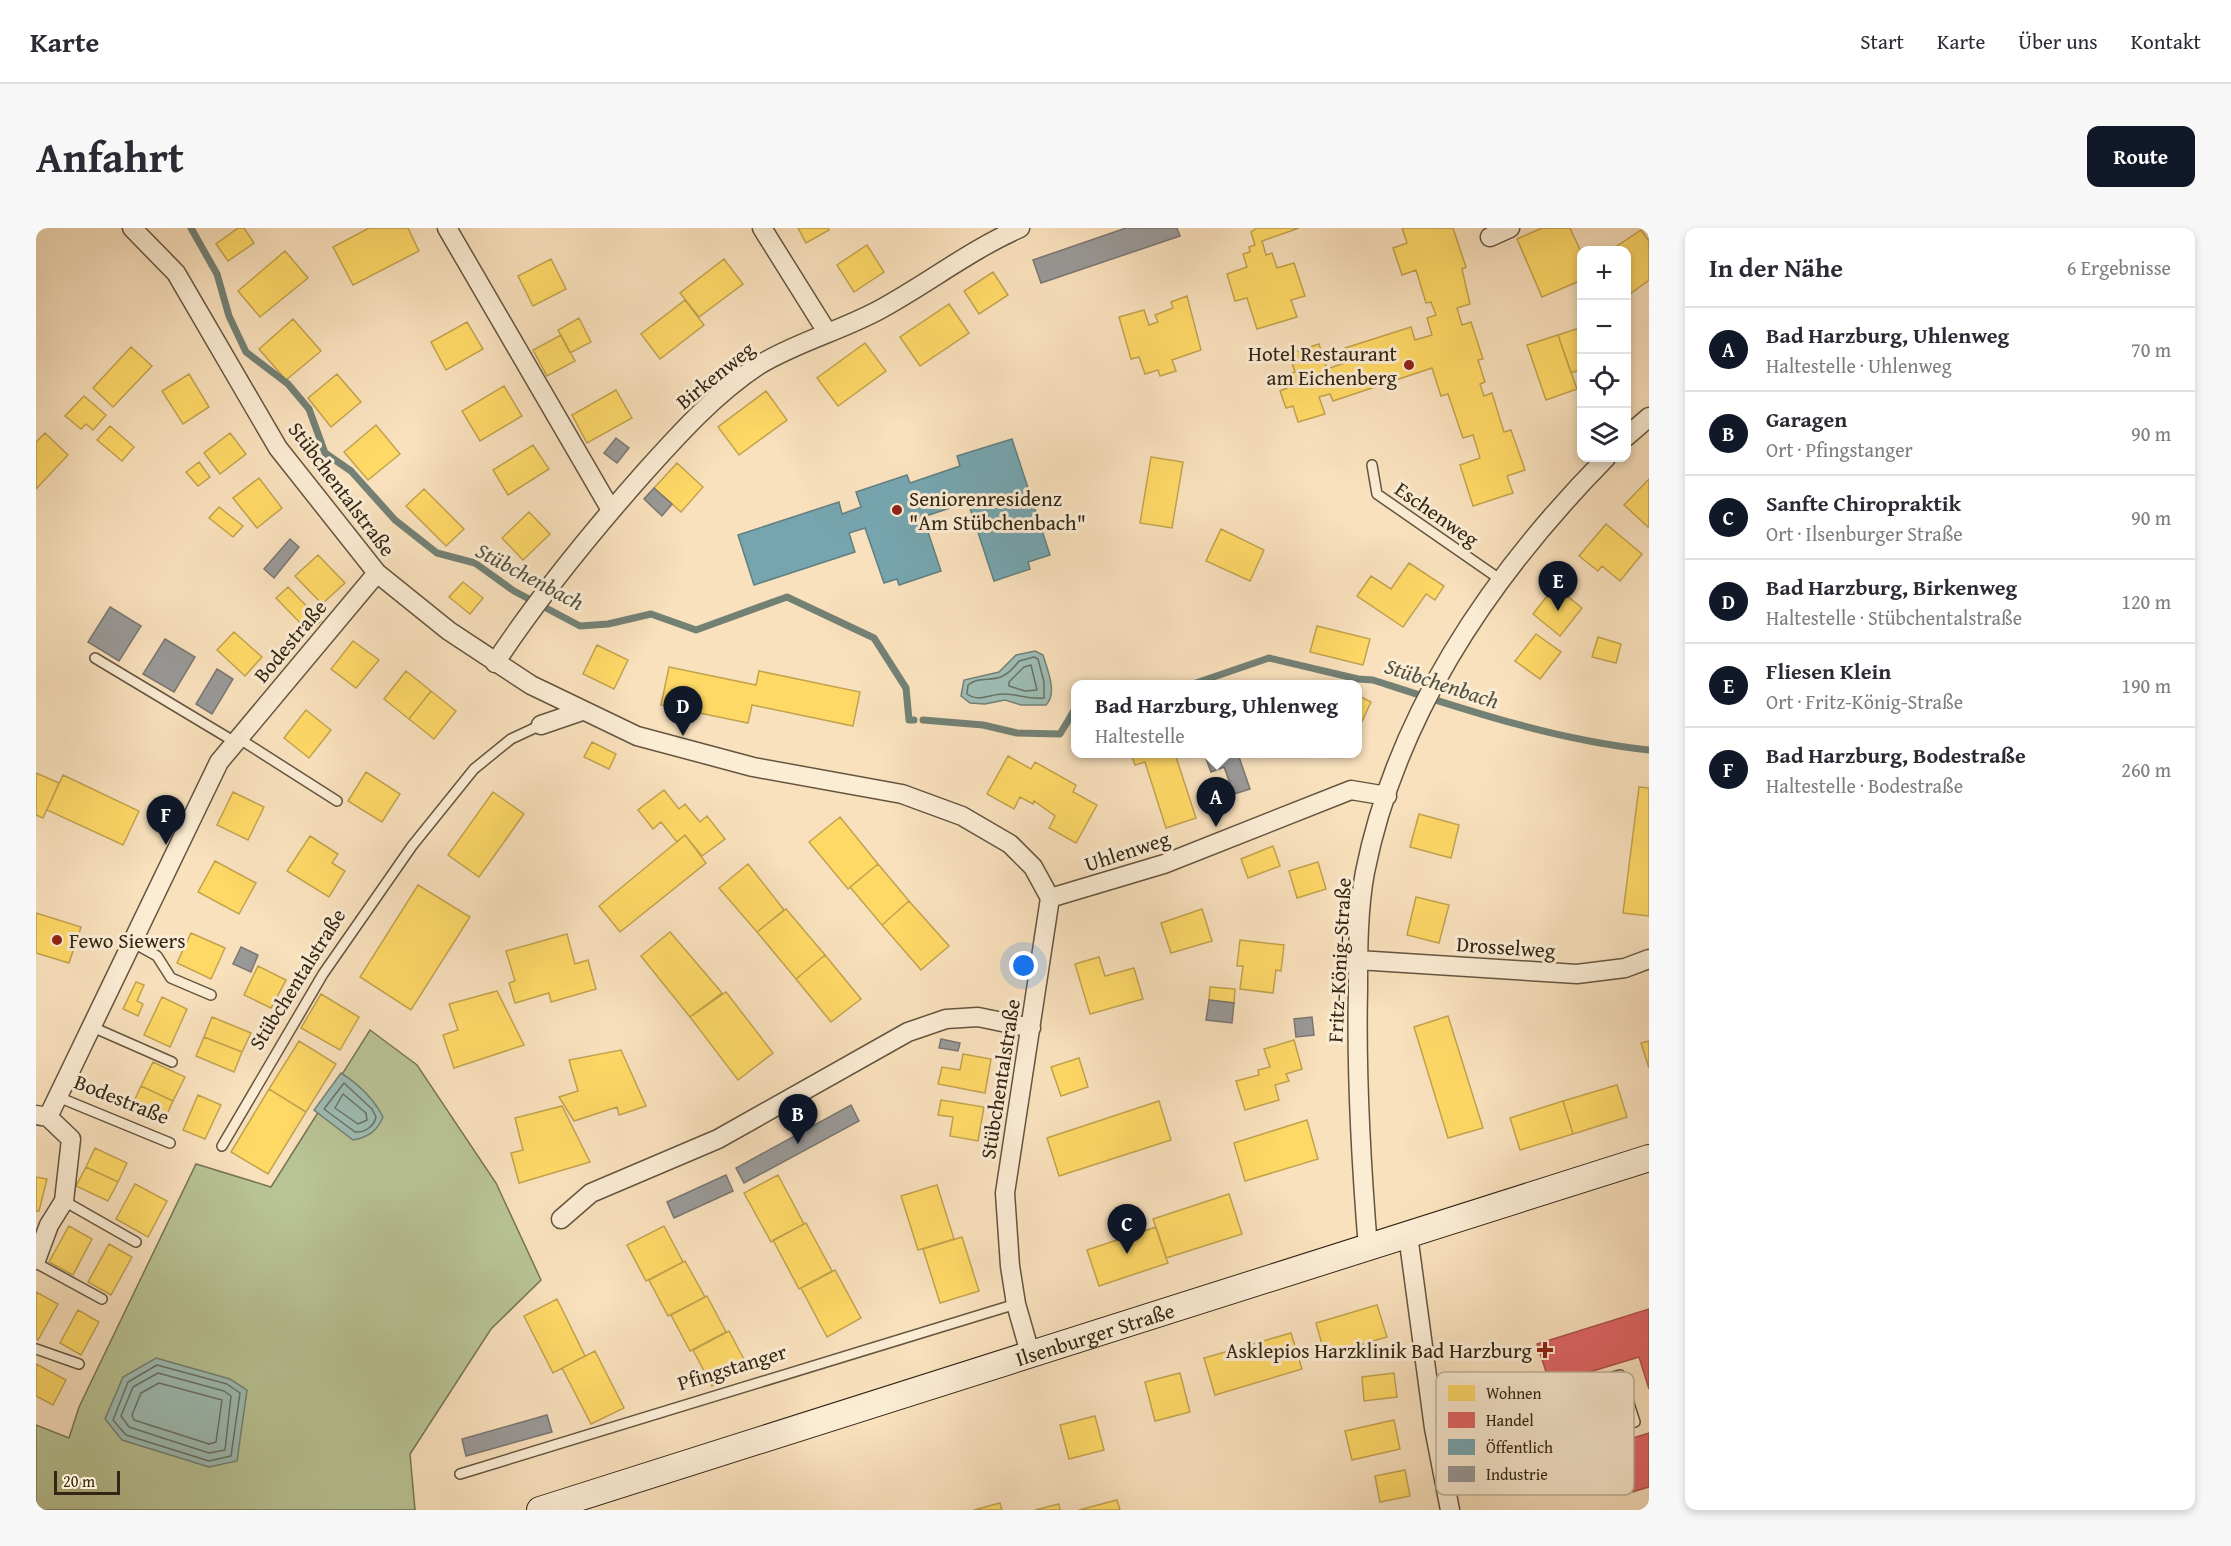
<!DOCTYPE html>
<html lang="de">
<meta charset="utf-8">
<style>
:root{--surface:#fff;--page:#f7f7f7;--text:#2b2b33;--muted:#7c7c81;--line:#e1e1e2;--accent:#111827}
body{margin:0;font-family:"Gentium Book Plus",serif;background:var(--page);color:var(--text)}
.controls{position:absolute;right:18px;top:18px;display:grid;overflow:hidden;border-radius:12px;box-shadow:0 3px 9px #0003}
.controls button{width:54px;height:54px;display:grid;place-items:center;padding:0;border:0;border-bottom:2px solid var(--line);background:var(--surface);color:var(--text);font:30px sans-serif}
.scale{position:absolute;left:18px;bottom:15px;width:66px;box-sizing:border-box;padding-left:6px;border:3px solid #332615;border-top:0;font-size:16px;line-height:21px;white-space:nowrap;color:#332615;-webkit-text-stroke:4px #fbecd4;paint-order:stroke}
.you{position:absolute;left:988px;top:738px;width:21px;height:21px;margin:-15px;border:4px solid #fff;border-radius:50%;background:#1a73e8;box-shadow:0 0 0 9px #1a73e833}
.badge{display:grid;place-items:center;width:39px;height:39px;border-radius:50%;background:var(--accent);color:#fff;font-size:20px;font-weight:700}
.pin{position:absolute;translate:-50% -50px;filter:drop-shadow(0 2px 3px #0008)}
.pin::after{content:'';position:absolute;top:32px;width:21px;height:18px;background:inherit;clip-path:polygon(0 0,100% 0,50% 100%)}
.popup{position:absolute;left:1035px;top:452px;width:291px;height:78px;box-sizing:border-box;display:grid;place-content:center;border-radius:12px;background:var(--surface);filter:drop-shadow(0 2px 4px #0005);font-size:20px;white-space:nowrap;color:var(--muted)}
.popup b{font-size:22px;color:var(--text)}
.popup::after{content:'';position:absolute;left:50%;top:100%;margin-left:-12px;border:12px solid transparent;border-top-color:var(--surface)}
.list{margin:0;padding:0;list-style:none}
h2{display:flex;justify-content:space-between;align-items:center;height:78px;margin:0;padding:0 24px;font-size:26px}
h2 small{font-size:20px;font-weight:400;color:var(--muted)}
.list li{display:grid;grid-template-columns:39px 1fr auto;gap:18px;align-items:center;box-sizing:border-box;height:84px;padding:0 24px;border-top:2px solid var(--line)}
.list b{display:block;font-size:22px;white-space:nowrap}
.list p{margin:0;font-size:20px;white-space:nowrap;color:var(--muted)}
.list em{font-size:20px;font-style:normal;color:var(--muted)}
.icon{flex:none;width:33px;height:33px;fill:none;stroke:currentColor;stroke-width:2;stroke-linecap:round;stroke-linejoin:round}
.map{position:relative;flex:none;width:1613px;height:1282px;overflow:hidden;border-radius:12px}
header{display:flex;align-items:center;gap:36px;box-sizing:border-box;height:84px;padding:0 30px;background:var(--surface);border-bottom:2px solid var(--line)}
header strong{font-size:28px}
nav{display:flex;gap:33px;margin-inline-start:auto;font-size:21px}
.intro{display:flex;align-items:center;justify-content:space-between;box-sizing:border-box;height:144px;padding:0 36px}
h1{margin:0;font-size:42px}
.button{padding:15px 27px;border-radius:12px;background:var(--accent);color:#fff;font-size:21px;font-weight:700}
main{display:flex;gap:36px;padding:0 36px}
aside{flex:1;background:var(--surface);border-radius:12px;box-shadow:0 3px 9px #0003}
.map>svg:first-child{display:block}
.green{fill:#b9c495;stroke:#767555;stroke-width:1.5}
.water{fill:#9ebdb5;stroke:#738175;stroke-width:1.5}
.homes{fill:#ffd966;stroke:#c2a34e;stroke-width:1.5}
.shops{fill:#e06666;stroke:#ac534e;stroke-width:1.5}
.public{fill:#76a5af;stroke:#627f81;stroke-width:1.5}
.industry{fill:#999;stroke:#7a7671;stroke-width:1.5}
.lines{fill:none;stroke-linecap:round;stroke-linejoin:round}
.shore{stroke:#687265;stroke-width:1.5}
.stream{stroke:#738175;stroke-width:7}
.service-casing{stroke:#64553f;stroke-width:12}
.minor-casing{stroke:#64553f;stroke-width:21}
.secondary-casing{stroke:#332615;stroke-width:28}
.service{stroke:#fbecd4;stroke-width:9}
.minor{stroke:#fbecd4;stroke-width:18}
.secondary{stroke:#fbecd4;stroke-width:26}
.poi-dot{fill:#8f2418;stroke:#fbecd4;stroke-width:2}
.labels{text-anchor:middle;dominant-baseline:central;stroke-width:6;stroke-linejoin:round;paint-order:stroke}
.poi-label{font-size:21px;fill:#332615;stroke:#fbecd4;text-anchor:end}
.street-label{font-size:21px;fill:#332615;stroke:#fbecd4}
.water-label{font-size:22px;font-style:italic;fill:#535345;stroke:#fbecd4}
.key{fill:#fbecd4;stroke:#bfb19b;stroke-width:1.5}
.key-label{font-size:16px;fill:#332615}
</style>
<header>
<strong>Karte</strong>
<nav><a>Start</a><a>Karte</a><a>Über uns</a><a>Kontakt</a></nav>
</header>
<div class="intro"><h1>Anfahrt</h1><a class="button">Route</a></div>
<main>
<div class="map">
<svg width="1613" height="1282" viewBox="0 0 1613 1282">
<rect width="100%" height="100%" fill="#f9e1bd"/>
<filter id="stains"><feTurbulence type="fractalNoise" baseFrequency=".00333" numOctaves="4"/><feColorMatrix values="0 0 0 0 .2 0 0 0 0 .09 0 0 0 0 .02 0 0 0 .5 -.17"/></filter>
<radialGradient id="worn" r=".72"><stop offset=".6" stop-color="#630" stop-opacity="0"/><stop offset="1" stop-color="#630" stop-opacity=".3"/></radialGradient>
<path class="green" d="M334 802 381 837 460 955 505 1052 455 1101 374 1226 379 1282H0V1197L33 1210 43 1179 160 936 235 959Z"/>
<path class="water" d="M999 423 1007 427C1011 441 1022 465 1010 477H985L969 472 949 476 934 475 925 468 928 452 963 444 980 427Z
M305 845C322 856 338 871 347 889 341 903 333 909 317 912L278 882Z
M120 1130 194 1151 211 1162 201 1233 173 1239 86 1212 69 1191 87 1149Z"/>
<path class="homes" d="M202 0H208L218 15 192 33 180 16Z
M333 0H372L383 23 317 57 297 19Z
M762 0H792L793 2 770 15Z
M1221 0H1263L1226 13 1230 27 1236 25 1241 40 1258 35 1269 68 1255 72 1261 89 1221 101 1211 70 1199 73 1191 46 1211 39 1207 26 1214 24 1213 19 1219 17 1215 4Z
M1366 0H1417L1430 39 1426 41 1434 76 1421 80 1426 97 1435 94 1447 131 1442 132 1449 154 1444 156 1448 168 1456 165 1468 204 1475 202 1489 242 1471 248 1477 265 1437 278 1424 237 1444 230 1437 207 1427 210 1412 166 1405 168 1396 140 1297 173 1294 166 1283 169 1289 186 1262 194 1257 178 1250 180 1244 163 1251 160 1247 148 1259 144 1253 126 1283 116 1291 141 1314 133 1309 120 1375 99 1379 112 1396 107 1391 90 1400 87 1395 74 1390 75 1380 42 1366 47 1357 20 1371 15Z
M1506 0H1534L1546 26V52L1506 69 1481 11Z
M1605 2 1613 13V52L1594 66 1590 61V22H1575Z
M831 17 848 44 818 64 801 37Z
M249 23 272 50 224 89 202 63Z
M515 31 530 61 497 78 482 48Z
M688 31 707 56 663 89 644 65Z
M957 44 972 67 943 86 928 63Z
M1151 68 1165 122 1136 132 1140 143 1124 148 1122 142 1109 146 1103 129 1095 131 1083 89 1108 82 1113 97 1122 94 1119 87 1137 80 1135 74Z
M649 72 668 97 624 131 605 106Z
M913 76 933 105 884 138 864 109Z
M543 90 555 114 534 125 522 102Z
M257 91 285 123 250 152 223 121Z
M431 94 447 121 410 142 395 114Z
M1546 99V141L1535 145 1522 107Z
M525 107 539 133 511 148 497 122Z
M1522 107 1541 161 1510 172 1491 117Z
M829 115 850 143 802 178 781 150Z
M95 119 116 138 77 179 57 160Z
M153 146 173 179 147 196 126 163Z
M301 146 325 174 295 199 272 170Z
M468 158 486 188 444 213 426 183Z
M580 162 596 190 551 215 536 187Z
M730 163 751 192 703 227 682 199Z
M48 168 70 187 57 202 50 196 45 201 29 188Z
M340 197 364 226 332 252 308 224Z
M74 198 98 219 86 233 61 212Z
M9 205 32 227 0 261V214Z
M194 205 210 226 184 246 168 225Z
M497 217 513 241 472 267 457 242Z
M1115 229 1147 234 1136 300 1104 295Z
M163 234 174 249 162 258 150 244Z
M641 235 667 259 645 284 618 260Z
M223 250 246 280 221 300 197 270Z
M1613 251V298L1612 299 1588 277Z
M388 261 428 301 410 318 370 278Z
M183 279 207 298 197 309 173 290Z
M493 284 514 306 487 332 466 310Z
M1570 296 1606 326 1584 353 1566 338 1562 343 1543 328Z
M1185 301 1228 322 1214 353 1170 333Z
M282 327 309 355 286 376 259 348Z
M1373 335 1408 358 1399 372 1390 366 1367 399 1321 368 1335 348 1355 361Z
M427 354 447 370 434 386 413 369Z
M1519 358 1546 380 1524 408 1497 386Z
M252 359 285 393 273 404 240 370Z
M1281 398 1334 411 1327 437 1274 424Z
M198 404 226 429 209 448 181 422Z
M1500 406 1525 424 1504 451 1479 433Z
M1562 409 1585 416 1580 435 1556 429Z
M317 413 343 432 320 460 295 441Z
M561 417 592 432 578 461 547 446Z
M633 439 720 457 723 443 824 464 817 498 716 477 712 495 625 477Z
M370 443 395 463 373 491 348 471Z
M395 463 420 483 398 511 373 491Z
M1321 467 1335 474 1322 502 1321 501Z
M270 482 295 502 273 530 248 510Z
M556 514 580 526 573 541 548 529Z
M1095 526H1139L1160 590 1130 600 1109 534 1099 537Z
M972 528 995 541 999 534 1040 557 1037 564 1061 577 1040 615 1013 600 1019 588 998 573 997 576 984 569 978 581 951 566Z
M330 544 364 566 346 594 312 573Z
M0 545 23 555 7 590 0 587Z
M27 547 103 583 87 617 11 582Z
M1603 559 1613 560V688L1587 685Z
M628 562 643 581 649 576 664 594 671 588 689 611 666 628 649 607 641 614 625 594 617 601 602 582Z
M197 564 228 579 212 612 181 597Z
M457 564 488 586 443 649 412 627Z
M1383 586 1423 597 1415 630 1374 619Z
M804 589 842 636 812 661 773 614Z
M649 607 670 635 584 704 563 678Z
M274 608 302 626 296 635 309 643 293 669 251 643Z
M1237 618 1244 638 1212 650 1205 631Z
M179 633 220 655 203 686 162 664Z
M1282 634 1290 661 1261 670 1253 643Z
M712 636 748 682 721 704 683 660Z
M842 636 873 673 846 697 814 659Z
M382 657 434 689 375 782 324 749Z
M1380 669 1413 677 1403 715 1371 707Z
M873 673 913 718 885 742 846 697Z
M750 681 789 727 760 751 721 704Z
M1166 681 1176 713 1135 725 1125 695Z
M0 685 45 699 33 735 0 725Z
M634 704 686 765 654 789 605 728Z
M155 705 189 720 175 751 141 735Z
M531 706 539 736 552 732 560 761 515 774 513 765 479 775 473 755 479 753 470 723Z
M1204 712 1248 717 1245 743 1240 742 1237 765 1204 761 1207 738H1201Z
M789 727 825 771 795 794 760 751Z
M1063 729 1069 748 1098 740 1107 771 1054 786 1039 736Z
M222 738 250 752 235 780 208 767Z
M100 754 108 757 101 773 107 776 102 788 87 781Z
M1174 759 1199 761 1198 775 1173 772Z
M461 763 488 817 418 840 407 807 422 802 413 776Z
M690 764 737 825 702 852 654 789Z
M285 766 323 789 304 822 265 800Z
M126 769 151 781 134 819 108 807Z
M1412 788 1447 900 1412 910 1378 799Z
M176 789 215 805 206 824 168 809Z
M168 809 206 824 198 844 160 828Z
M1258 812 1266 841 1250 846 1253 853 1239 857 1243 872 1209 882 1200 853 1223 847 1222 842 1234 839 1228 821Z
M263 813 300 836 270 884 233 861Z
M1613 813V840L1605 815Z
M585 822 610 878 583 887 581 879 538 893 523 869 542 863 533 832Z
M927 826 955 831 949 865 902 856 906 839 924 842Z
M1043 830 1052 859 1025 868 1015 839Z
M117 834 149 849 137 873 105 858Z
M1581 857 1591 889 1537 906 1527 873Z
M105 858 137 873 126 897 94 882Z
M233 861 270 884 232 946 195 924Z
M162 867 185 877 169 911 147 902Z
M905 872 948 879 942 913 914 908 917 889 902 887Z
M1123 873 1135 912 1023 948 1011 910Z
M1527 873 1537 906 1484 922 1474 890Z
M526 878 554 934 483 955 475 925 487 922 479 890Z
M1271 892 1282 931 1209 953 1198 915Z
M59 920 91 935 82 954 50 939Z
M50 939 82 954 72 973 40 958Z
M742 947 768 996 735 1014 708 965Z
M0 949 11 951 3 983H0Z
M99 956 131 973 112 1009 80 991Z
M901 957 918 1011 882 1022 865 968Z
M1193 966 1206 1006 1130 1030 1117 991Z
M770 995 796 1043 763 1061 737 1012Z
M33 998 56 1011 37 1047 13 1034Z
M628 998 647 1034 610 1053 591 1017Z
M1120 999 1132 1035 1063 1058 1051 1022Z
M926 1009 943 1063 904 1075 887 1021Z
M73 1016 96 1029 75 1067 52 1054Z
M649 1033 669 1069 632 1088 613 1052Z
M799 1042 825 1090 791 1109 765 1060Z
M0 1064 22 1076 2 1112 0 1110Z
M671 1068 690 1104 654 1123 635 1087Z
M521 1071 549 1128 517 1145 488 1088Z
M1341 1077 1351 1109 1289 1127 1280 1095Z
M42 1082 63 1094 45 1127 24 1115Z
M693 1103 712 1139 676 1158 657 1122Z
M1255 1105 1266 1141 1179 1167 1168 1130Z
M559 1123 588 1180 555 1196 526 1140Z
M0 1136 30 1152 17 1177 0 1168Z
M1144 1145 1154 1184 1119 1193 1109 1154Z
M1358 1145 1361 1169 1328 1173 1326 1149Z
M1059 1188 1068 1222 1033 1231 1024 1197Z
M1358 1192 1364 1221 1316 1232 1309 1203Z
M1369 1242 1374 1268 1344 1274 1339 1248Z
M1081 1272 1084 1282H1043Z
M964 1275 966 1282H938Z
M1023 1276 1024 1282H999Z"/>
<path class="shops" d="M1613 1081V1161L1603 1129 1514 1156 1501 1116Z
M1613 1205V1259L1596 1264 1581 1215Z"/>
<path class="public" d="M976 211 1014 327 992 334 994 341 958 353 932 274 887 289 905 343 863 357 861 351 848 355 829 300 813 305 819 324 718 357 702 307 803 274 806 286 825 279 820 264 871 247 874 255 924 238 921 228Z"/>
<path class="industry" d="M1090 0H1141L1144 8 1005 55 997 32Z
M580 210 593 220 581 235 568 225Z
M618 260 636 276 626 288 608 271Z
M254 311 263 319 238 350 228 341Z
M74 379 105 398 83 433 52 414Z
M129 411 159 429 138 464 107 446Z
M181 441 197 451 176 486 160 476Z
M1177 526H1202L1214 561 1198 566 1188 539 1175 544 1169 528Z
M205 719 222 727 215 744 197 736Z
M1173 772 1198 775 1196 795 1170 792Z
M1276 789 1278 807 1260 809 1258 791Z
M905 811 924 815 922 823 903 820Z
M815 877 823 893 708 955 700 940Z
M690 947 697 963 638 990 631 974Z
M511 1187 516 1204 430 1228 426 1211Z"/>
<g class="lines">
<path class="shore" d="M998 429 1002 431 1008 454V470C992 472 983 466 969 466 955 465 944 475 931 466L932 457C949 444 962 462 983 433Z
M995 437 1001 462 989 463 973 458V454L988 439Z
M308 855 336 881 340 889C338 898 329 905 319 904L288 881Z
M307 866 330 885 331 892 322 896 299 880Z
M121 1137 191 1156 204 1165 195 1228 173 1233 90 1207 77 1192 92 1154Z
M122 1145 188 1163 195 1168 189 1222 173 1225 93 1199 85 1188 97 1159Z
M123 1155 186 1172 180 1214 173 1216 98 1192 96 1187 105 1165Z"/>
<path class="stream" d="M155 0 181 46 193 88 210 124 252 156 273 181 289 225 315 243 359 292 401 325 439 335 478 363 544 398 572 396 615 386 660 402 751 369 838 410 870 460 873 492H878
M1157 456 1233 430 1322 451 1337 452C1427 481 1518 512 1613 522
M887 492 947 497 981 505 1024 506 1039 481"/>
<g class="service-casing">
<path id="service" d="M1336 237 1341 266 1465 352
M59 430 199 514
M202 510 301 573
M94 713 121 728 135 750 175 767
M54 798 136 834
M22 869 134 915
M186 918 287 746 376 618 438 541 475 511 505 497
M28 973 100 1014
M0 1035 66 1071
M0 1121 43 1136
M1398 1200 1584 1147 1599 1194
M424 1246 980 1076"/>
</g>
<g class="minor-casing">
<path id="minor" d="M96 0 140 45 242 220 341 345 413 403 495 457 601 508 717 539 866 566 926 588 974 616 997 639 1014 670 969 965 974 1038 980 1076 994 1125
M411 0 575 282
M726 0 791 104
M1454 9 1474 0
M1590 209 1613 189
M459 435C504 367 554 306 608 245 643 206 679 166 723 137 761 114 804 103 843 82 891 56 934 22 984 0
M505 497 546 483
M1014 670 1128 636 1315 562 1351 568
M1322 732 1541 746 1589 740 1613 731
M0 887 12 889 183 534 341 345
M525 991 555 965 682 911 872 804 910 791 942 789 995 800
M1372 1007 1398 1200 1414 1282
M1332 1020C1325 934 1320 848 1322 762 1322 724 1322 681 1329 644 1361 484 1458 344 1570 230
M0 1032 13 997 28 973 35 911 12 889"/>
</g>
<g class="secondary-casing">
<g id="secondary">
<path id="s1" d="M504 1282 1613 930"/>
</g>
</g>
<use href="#service" class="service"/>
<use href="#minor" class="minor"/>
<use href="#secondary" class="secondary"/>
</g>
<g class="poi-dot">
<circle cx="1373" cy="137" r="6"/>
<circle cx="861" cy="282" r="6"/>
<circle cx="21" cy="712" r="6"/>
<path d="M1506 1113h6v6h6v6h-6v6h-6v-6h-6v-6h6z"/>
</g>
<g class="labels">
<g class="poi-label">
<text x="1361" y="125">Hotel Restaurant<tspan x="1361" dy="24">am Eichenberg</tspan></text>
<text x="873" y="270" text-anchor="start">Seniorenresidenz<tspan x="873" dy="24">"Am Stübchenbach"</tspan></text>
<text x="33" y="712" text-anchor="start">Fewo Siewers</text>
<text x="1496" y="1122">Asklepios Harzklinik Bad Harzburg</text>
</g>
<g class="street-label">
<text transform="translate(679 147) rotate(-39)">Birkenweg</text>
<text transform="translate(306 261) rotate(53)">Stübchentalstraße</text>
<text transform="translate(1401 286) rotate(35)">Eschenweg</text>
<text transform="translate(254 413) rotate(-50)">Bodestraße</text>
<text transform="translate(1091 623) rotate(-18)">Uhlenweg</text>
<text transform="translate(1470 719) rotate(4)">Drosselweg</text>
<text transform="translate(1303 732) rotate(-87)">Fritz-König-Straße</text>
<text transform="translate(261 751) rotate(-58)">Stübchentalstraße</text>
<text transform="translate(964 851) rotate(-81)">Stübchentalstraße</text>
<text transform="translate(86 871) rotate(22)">Bodestraße</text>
<text stroke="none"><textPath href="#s1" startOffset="582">Ilsenburger Straße</textPath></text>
<text transform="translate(696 1139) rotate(-17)">Pfingstanger</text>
</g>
<g class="water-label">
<text transform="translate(494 348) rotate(28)">Stübchenbach</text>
<text transform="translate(1406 455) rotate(18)">Stübchenbach</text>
</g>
</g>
<rect x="1400" y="1144" width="198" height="123" rx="9" class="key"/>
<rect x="1412" y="1157" width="27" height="16" fill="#ffd966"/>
<rect x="1412" y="1184" width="27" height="16" fill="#e06666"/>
<rect x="1412" y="1211" width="27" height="16" fill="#76a5af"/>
<rect x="1412" y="1238" width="27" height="16" fill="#999"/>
<g class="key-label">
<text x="1450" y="1171">Wohnen</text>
<text x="1450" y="1198">Handel</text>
<text x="1450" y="1225">Öffentlich</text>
<text x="1450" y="1252">Industrie</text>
</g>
<rect width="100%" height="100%" filter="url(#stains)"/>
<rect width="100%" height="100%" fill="url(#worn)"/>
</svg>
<div class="controls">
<button>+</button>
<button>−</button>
<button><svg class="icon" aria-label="locate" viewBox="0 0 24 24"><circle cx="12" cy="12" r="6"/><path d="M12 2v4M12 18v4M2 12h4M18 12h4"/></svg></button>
<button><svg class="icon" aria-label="layers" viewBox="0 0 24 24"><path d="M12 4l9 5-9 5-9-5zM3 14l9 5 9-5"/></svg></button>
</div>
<div class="scale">20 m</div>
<div class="you"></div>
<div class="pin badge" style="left:1180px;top:599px">A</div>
<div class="popup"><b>Bad Harzburg, Uhlenweg</b>Haltestelle</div>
<div class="pin badge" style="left:762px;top:916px">B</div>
<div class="pin badge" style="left:1091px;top:1026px">C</div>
<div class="pin badge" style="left:647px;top:508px">D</div>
<div class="pin badge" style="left:1522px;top:383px">E</div>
<div class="pin badge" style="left:130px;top:617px">F</div>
</div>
<aside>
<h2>In der Nähe<small>6 Ergebnisse</small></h2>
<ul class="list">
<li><span class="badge">A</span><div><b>Bad Harzburg, Uhlenweg</b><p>Haltestelle · Uhlenweg</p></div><em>70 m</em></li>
<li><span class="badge">B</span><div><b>Garagen</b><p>Ort · Pfingstanger</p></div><em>90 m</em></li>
<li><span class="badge">C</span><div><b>Sanfte Chiropraktik</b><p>Ort · Ilsenburger Straße</p></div><em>90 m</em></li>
<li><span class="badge">D</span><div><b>Bad Harzburg, Birkenweg</b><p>Haltestelle · Stübchentalstraße</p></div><em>120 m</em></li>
<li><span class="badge">E</span><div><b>Fliesen Klein</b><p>Ort · Fritz-König-Straße</p></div><em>190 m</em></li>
<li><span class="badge">F</span><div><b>Bad Harzburg, Bodestraße</b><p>Haltestelle · Bodestraße</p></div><em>260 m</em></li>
</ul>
</aside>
</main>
